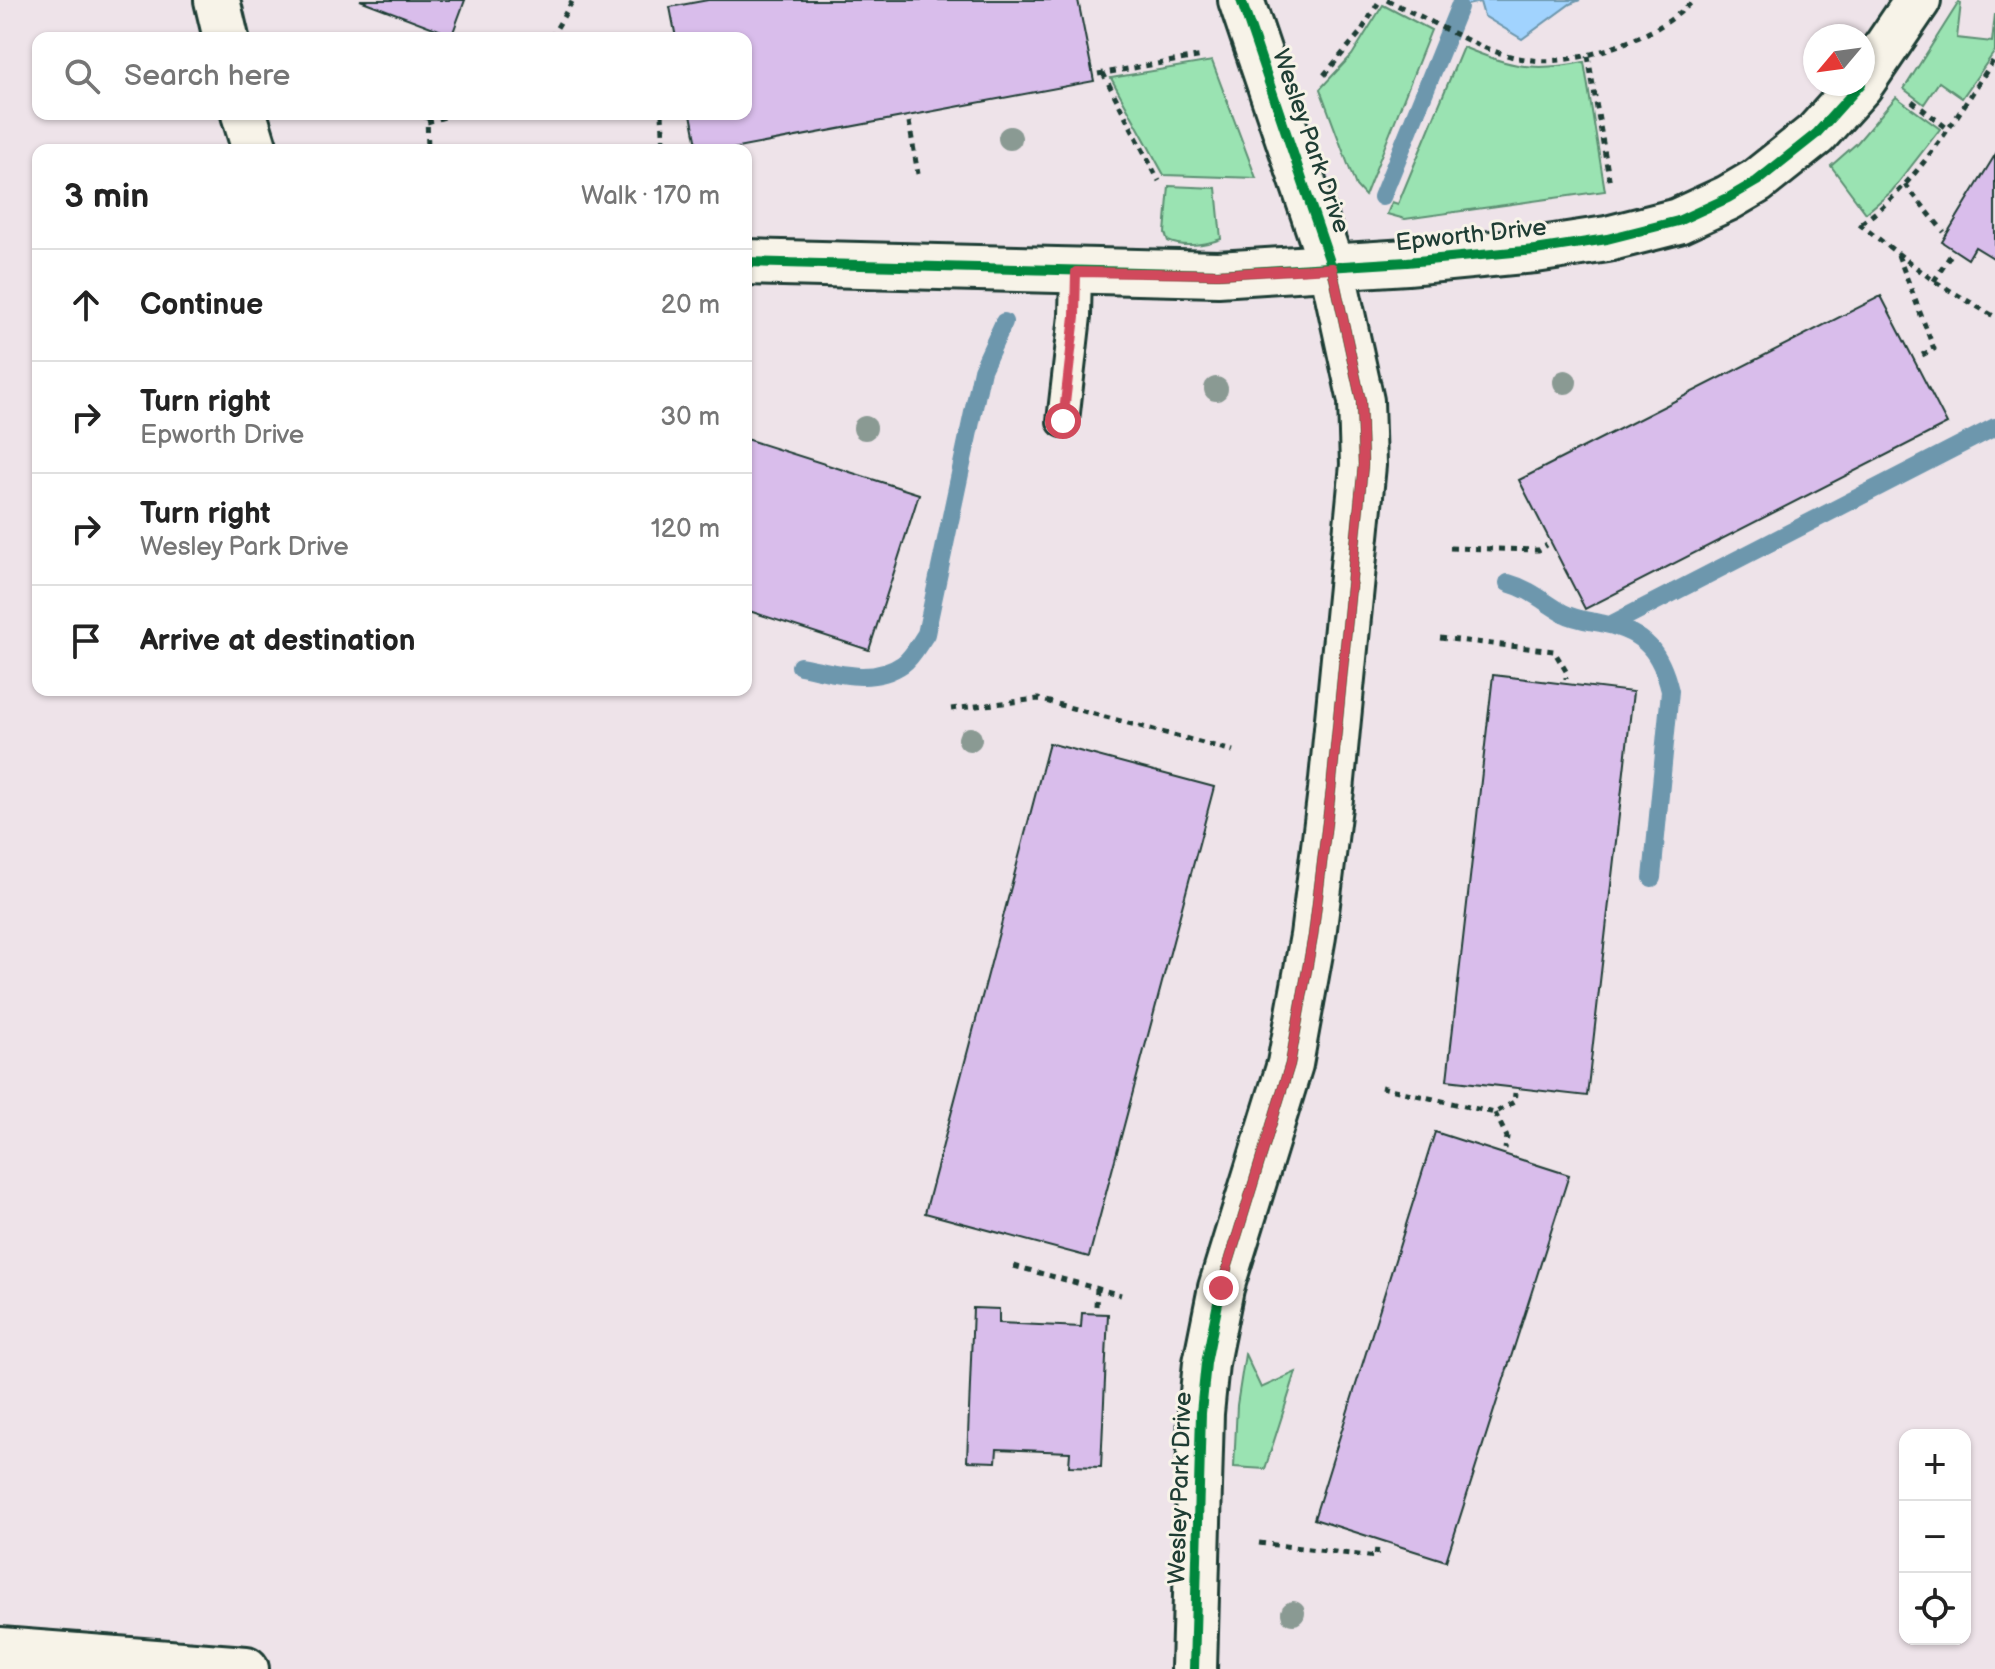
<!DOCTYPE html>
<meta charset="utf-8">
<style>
:root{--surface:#fff;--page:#f6f6f6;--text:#222;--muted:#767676;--line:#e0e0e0}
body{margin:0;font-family:"Balsamiq Sans",sans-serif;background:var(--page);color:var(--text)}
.controls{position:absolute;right:24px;bottom:24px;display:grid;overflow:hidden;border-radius:16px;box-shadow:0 2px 6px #0004}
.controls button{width:72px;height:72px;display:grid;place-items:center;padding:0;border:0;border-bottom:2px solid var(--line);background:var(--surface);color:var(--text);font:40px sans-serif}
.compass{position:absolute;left:1803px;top:24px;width:72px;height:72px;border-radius:50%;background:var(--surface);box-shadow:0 2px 6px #0004;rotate:241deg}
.stop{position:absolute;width:24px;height:24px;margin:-18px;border:6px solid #d1495b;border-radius:50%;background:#fff}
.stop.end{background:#d1495b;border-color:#fff;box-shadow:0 2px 8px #0008}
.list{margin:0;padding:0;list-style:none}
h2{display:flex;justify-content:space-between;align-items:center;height:104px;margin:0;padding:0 32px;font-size:34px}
h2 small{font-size:26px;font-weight:400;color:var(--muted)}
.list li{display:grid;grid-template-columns:52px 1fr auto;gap:24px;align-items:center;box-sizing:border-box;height:112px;padding:0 32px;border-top:2px solid var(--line)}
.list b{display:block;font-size:30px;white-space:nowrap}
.list p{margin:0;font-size:26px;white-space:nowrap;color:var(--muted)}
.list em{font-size:26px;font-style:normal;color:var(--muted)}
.icon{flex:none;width:44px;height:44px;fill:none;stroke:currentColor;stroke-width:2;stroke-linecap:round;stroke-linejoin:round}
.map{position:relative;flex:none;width:1995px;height:1669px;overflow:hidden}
.search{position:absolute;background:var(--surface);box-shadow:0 2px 6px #0004;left:32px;top:32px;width:720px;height:88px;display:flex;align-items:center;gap:20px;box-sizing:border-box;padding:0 28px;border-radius:16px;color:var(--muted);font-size:30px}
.panel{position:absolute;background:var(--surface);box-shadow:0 2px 6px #0004;left:32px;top:144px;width:720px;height:552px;border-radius:16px}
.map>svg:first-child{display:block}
.green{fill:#9ae3b2;stroke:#5c9073;stroke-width:2}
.water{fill:#a1d3fe;stroke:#6d97ad;stroke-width:2}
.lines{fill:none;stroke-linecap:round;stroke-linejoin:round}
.stream{stroke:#6d97ad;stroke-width:18}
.building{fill:#d9bdeb;stroke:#1f3d34;stroke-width:2}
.lane-casing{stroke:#1f3d34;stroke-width:36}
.street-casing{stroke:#1f3d34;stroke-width:50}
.path{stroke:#1f3d34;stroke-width:5;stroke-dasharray:6 6;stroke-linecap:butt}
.lane{stroke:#f7f3e8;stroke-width:30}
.street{stroke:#f7f3e8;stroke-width:44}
.cycleway-casing{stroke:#f7f3e8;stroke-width:15}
.cycleway{stroke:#00873e;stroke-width:10}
.tree{fill:#8a9a93}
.route{stroke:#d1495b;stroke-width:10}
.labels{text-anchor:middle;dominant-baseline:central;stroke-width:6;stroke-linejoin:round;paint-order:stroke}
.street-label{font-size:24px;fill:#1f3d34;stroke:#f7f3e8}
</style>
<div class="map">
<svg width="1995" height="1669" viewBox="0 0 1995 1669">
<rect width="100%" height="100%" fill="#eee3e9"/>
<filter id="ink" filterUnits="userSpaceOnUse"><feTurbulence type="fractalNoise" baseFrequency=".0125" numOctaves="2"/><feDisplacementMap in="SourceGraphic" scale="16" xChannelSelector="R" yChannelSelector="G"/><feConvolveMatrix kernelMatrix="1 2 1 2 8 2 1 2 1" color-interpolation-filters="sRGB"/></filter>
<g filter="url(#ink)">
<path class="green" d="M1959 2 1961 3 1957 38 1992 42 1995 14V51L1962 98 1939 82 1924 104 1904 89Z
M1383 5 1431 30 1365 196 1356 186 1320 89 1352 55Z
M1463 47C1510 67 1534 72 1584 62L1605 191 1405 219 1387 214 1392 202 1398 204Z
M1212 61 1256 178 1164 175 1111 78Z
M1896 97 1940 129 1891 192 1866 213 1831 166 1857 143Z
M1169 186 1216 188 1221 239C1205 245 1183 248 1168 241L1165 233Z
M1245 1354 1261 1388 1296 1372 1265 1469 1234 1467 1237 1405Z"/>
<path class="water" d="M1453 0H1580L1570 4 1522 39 1484 16 1480 2 1459 7Z"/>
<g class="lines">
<path class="stream" d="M1382 197 1459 7
M1508 583C1530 589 1544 602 1563 613 1576 620 1591 621 1605 624 1646 633 1661 653 1670 691L1652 878
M1610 625 1995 427
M800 666C833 672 872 686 903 664 912 658 919 644 926 634L982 370 1004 322"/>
</g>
<path class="building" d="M360 0H465L452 35Z
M708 0H1078L1094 81 727 150H698L691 114H746V38H676L670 7Z
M1995 155V259L1975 247 1968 259 1942 242Z
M1881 296 1947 424 1585 609 1519 480Z
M746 439 919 494 869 650 746 610Z
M1493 675 1633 692 1587 1096 1447 1080Z
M1049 743 1214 787 1089 1257 925 1213Z
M1435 1132 1569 1175 1446 1561 1314 1519Z
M973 1308 999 1309V1323L1081 1327 1082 1313 1108 1314 1101 1467 1069 1466 1070 1452 997 1449 996 1462 967 1461Z"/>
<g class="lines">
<g class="lane-casing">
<path id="lane" d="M1063 421 1075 316 1076 272"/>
</g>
<g class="street-casing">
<path id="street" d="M217 0 226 38
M1863 81 1918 0
M244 114 255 150
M746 262 1218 274 1407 262 1535 250 1607 239 1678 221 1728 198 1757 181 1816 134 1861 84
M0 1650 246 1669
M1194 1669 1201 1413 1206 1363 1221 1288 1290 1064 1313 936 1331 790 1363 465 1361 401 1332 268 1241 0"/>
</g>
<path class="path" d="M1387 0C1404 9 1421 16 1437 25 1505 60 1540 73 1614 47 1645 36 1671 23 1694 0
M659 35V38
M443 38 444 36
M551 38 573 0
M1588 56 1610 184
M1103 73 1159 181
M1098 74 1203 56
M1324 75 1360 33 1380 0
M1912 101 1947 128
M427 114 428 150
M662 114 664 150
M427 122 456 114
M909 122 918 174
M671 150 691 146
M1905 184 1944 232
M1861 223C1914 189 1961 110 1995 58
M1859 224 1934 281 1995 317
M1898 255 1934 349 1918 357
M1934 281 1952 253
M1450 548 1539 550 1547 545
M1440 638 1554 651 1566 671V679
M951 709 1038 699 1233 751
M1381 1087 1495 1113 1514 1102 1515 1093
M1495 1113 1507 1137 1505 1149
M1014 1266 1121 1295
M1096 1306 1097 1288
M1259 1543 1376 1557 1377 1546"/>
<use href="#lane" class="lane"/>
<use href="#street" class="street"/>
<g class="cycleway-casing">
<path id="cycleway" d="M746 262 1218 274 1407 262 1535 250 1607 239 1678 221 1728 198 1757 181 1816 134 1861 84
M1194 1669 1201 1413 1206 1363 1221 1288 1290 1064 1313 936 1331 790 1363 465 1361 401 1332 268 1241 0"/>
</g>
<use href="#cycleway" class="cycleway"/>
</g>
<g class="tree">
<circle cx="1010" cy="138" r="12"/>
<circle cx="1565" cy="382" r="12"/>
<circle cx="1216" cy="389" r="12"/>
<circle cx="865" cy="428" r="12"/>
<circle cx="970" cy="739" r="12"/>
<circle cx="1293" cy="1613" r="12"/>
</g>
</g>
<g class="lines" filter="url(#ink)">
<path class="route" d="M1063 421 1075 316 1076 272 1218 274 1332 268 1361 401 1363 465 1331 790 1313 936 1290 1064 1221 1288"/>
</g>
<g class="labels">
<g class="street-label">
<text transform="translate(1311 141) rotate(71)">Wesley Park Drive</text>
<text transform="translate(1471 235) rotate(-6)">Epworth Drive</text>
<text transform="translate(1180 1488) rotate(-88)">Wesley Park Drive</text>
</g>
</g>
</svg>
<div class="controls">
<button>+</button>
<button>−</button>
<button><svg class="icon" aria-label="locate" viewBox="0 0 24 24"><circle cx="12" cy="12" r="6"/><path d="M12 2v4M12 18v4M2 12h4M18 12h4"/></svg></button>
</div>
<svg class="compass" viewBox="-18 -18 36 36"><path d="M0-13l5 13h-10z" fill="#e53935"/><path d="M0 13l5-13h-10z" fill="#767676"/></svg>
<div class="stop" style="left:1063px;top:421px"></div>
<div class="stop end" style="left:1221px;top:1288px"></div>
<div class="search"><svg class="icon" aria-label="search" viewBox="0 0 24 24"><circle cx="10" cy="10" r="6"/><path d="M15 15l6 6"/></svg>Search here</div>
<section class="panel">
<h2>3 min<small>Walk · 170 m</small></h2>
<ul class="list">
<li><svg class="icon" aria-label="ahead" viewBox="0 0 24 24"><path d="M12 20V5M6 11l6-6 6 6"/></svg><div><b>Continue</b></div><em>20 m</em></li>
<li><svg class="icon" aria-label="right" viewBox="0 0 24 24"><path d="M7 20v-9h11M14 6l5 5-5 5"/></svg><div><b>Turn right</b><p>Epworth Drive</p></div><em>30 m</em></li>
<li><svg class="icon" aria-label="right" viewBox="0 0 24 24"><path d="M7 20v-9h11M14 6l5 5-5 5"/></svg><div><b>Turn right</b><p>Wesley Park Drive</p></div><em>120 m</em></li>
<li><svg class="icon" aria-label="arrive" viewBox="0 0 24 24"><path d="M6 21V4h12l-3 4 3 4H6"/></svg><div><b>Arrive at destination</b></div></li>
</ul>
</section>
</div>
